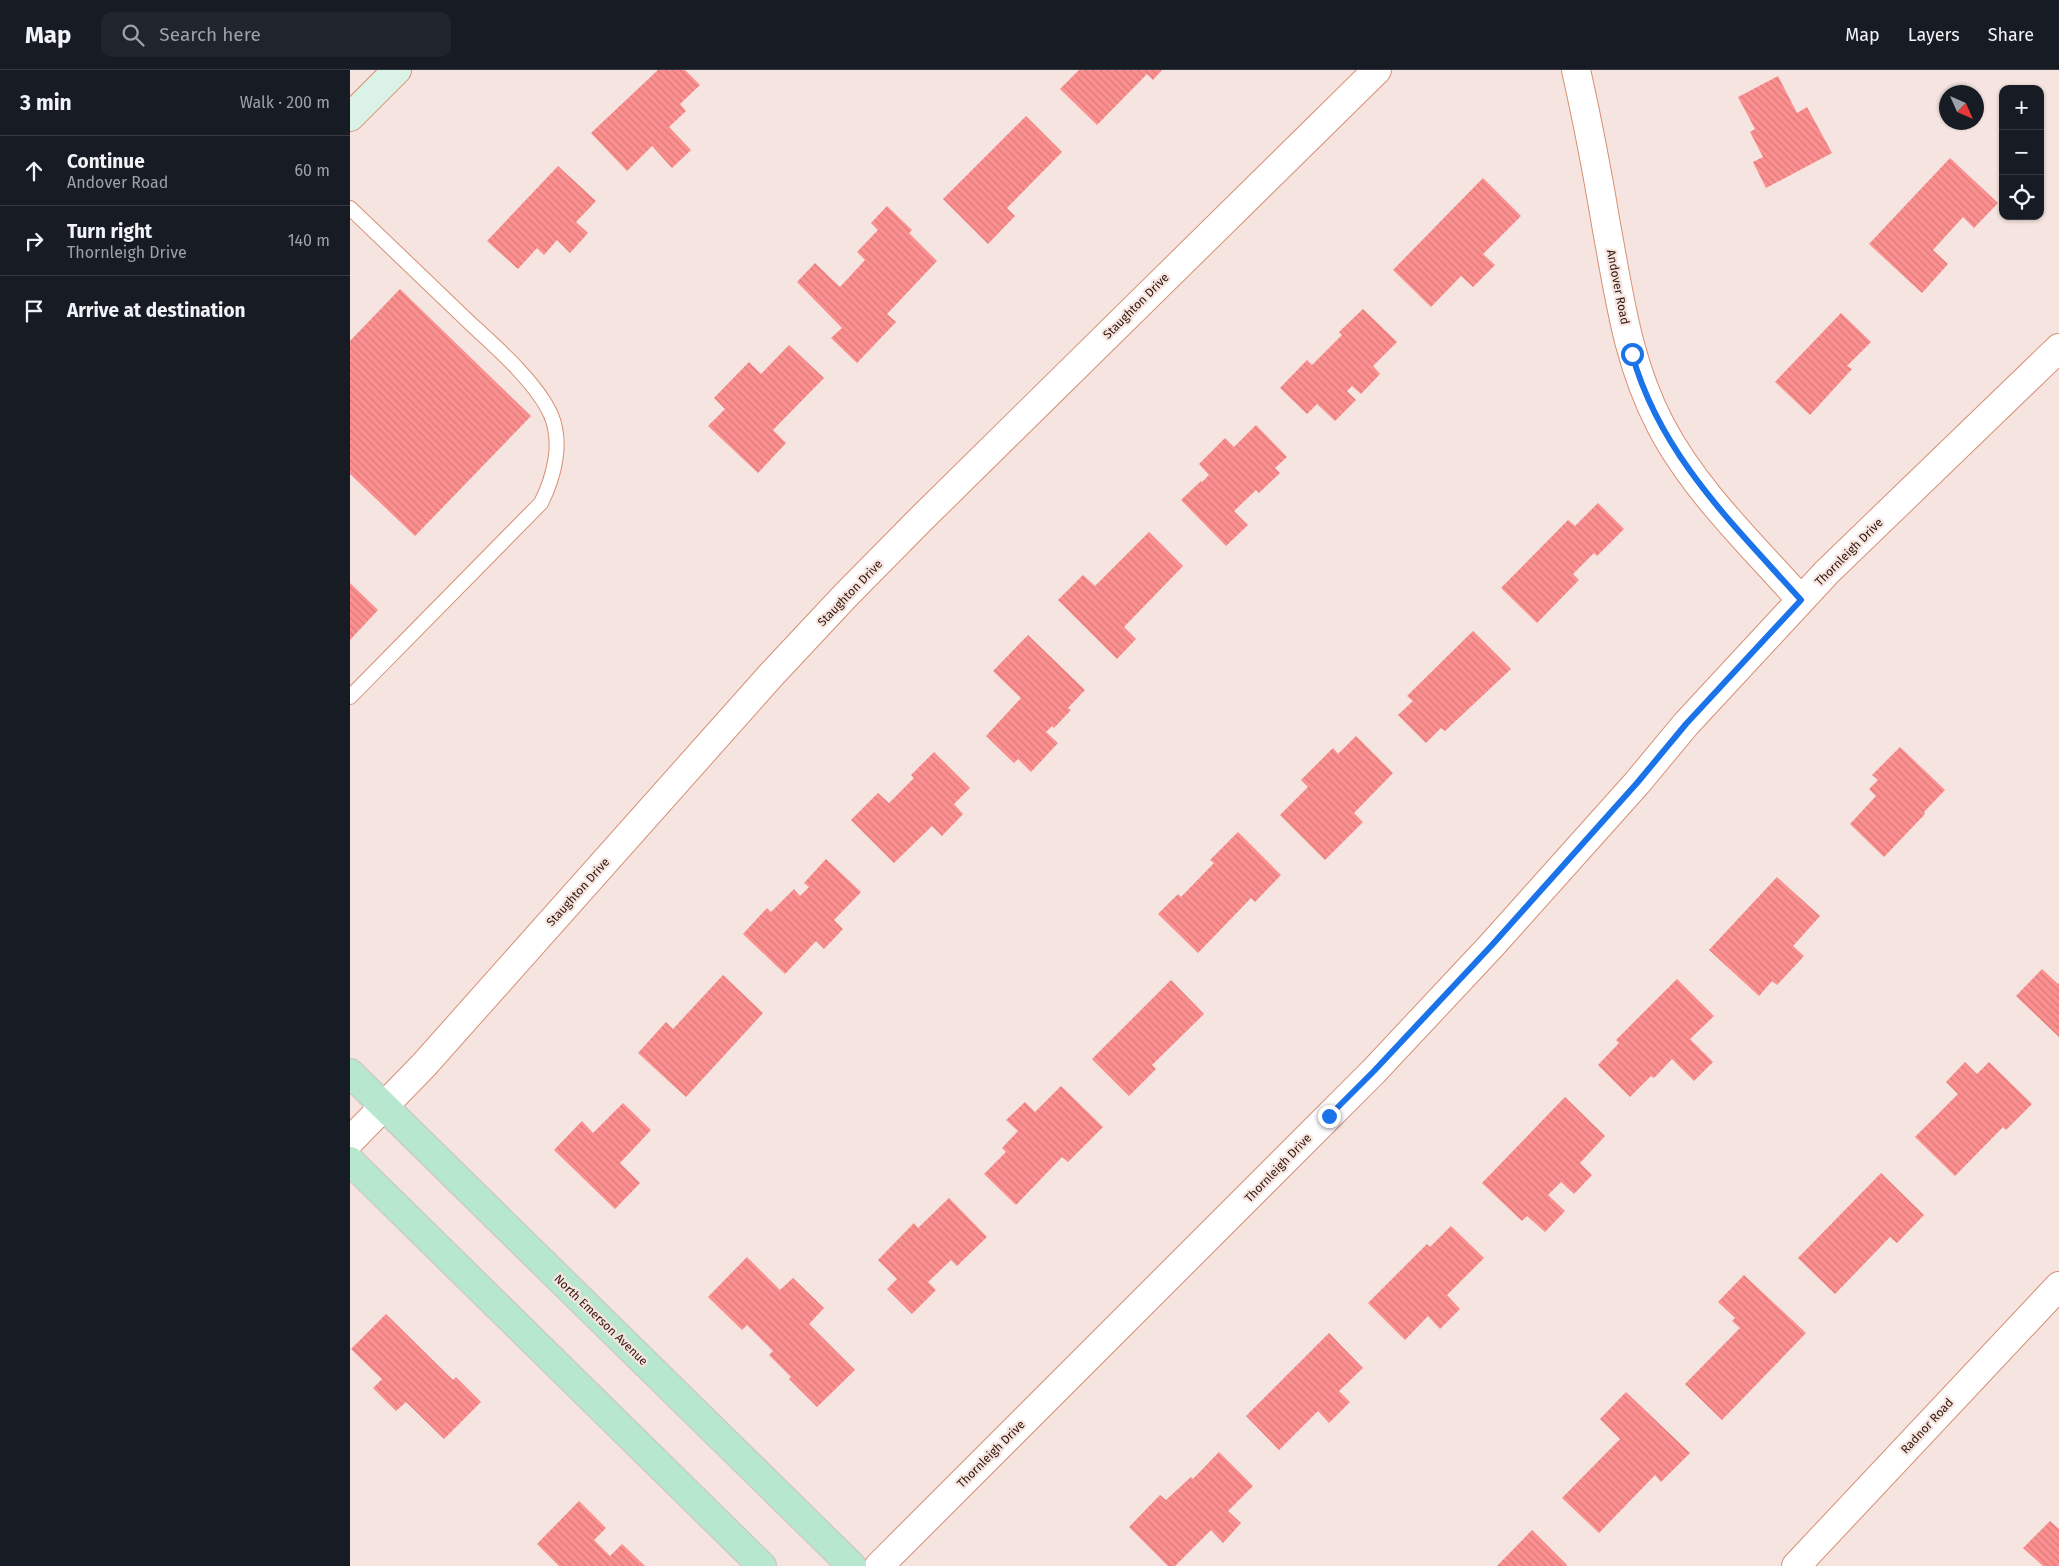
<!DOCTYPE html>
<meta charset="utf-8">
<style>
:root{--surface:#171b24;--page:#20242c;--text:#f1f3f6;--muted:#9ea1a6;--line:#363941}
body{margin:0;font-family:"Fira Sans",sans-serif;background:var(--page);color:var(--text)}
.controls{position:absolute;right:15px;top:15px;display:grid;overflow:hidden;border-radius:10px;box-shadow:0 1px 4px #0004}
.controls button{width:45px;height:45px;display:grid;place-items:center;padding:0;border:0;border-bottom:1px solid var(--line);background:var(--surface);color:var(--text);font:25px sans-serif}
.compass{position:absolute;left:1589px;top:15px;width:45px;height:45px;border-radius:50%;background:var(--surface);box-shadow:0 1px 4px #0004;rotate:135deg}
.stop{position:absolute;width:15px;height:15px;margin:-11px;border:4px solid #1a73e8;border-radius:50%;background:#fff}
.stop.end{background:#1a73e8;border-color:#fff;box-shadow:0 1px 5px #0008}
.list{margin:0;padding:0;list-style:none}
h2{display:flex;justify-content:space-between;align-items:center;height:65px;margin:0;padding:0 20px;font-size:21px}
h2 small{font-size:16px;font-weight:400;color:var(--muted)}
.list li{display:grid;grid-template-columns:32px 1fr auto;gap:15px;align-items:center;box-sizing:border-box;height:70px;padding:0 20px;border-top:1px solid var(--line)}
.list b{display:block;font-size:19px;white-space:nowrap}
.list p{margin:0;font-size:16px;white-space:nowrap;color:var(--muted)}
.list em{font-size:16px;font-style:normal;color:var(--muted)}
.icon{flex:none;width:28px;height:28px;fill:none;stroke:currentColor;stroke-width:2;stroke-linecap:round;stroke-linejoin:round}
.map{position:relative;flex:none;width:1709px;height:1496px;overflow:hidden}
header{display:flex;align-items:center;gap:30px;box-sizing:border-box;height:70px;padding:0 25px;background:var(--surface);border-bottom:1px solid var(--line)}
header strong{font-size:24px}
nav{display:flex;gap:28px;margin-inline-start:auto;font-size:18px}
.search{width:350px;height:45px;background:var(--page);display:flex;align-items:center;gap:12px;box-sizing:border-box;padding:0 18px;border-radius:10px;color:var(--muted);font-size:19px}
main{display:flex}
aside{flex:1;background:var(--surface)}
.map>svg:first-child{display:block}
.building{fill:url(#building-back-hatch)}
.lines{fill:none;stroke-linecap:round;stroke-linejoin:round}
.lane-casing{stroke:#d88f75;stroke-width:16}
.street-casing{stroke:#d88f75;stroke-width:30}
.secondary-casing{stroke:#d88f75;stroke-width:30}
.primary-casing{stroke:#c9c2c0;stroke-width:30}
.lane{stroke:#fff;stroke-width:14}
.street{stroke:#fff;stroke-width:28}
.secondary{stroke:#dbf3e6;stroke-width:28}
.primary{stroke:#b7e7ce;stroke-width:28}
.route{stroke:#1a73e8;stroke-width:6}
.labels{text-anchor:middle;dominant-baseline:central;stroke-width:4.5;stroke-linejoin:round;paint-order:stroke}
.street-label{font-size:12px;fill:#31150b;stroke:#f5e4df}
</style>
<header>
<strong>Map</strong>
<div class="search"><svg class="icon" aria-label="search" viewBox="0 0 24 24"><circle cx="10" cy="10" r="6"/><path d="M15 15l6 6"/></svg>Search here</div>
<nav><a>Map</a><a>Layers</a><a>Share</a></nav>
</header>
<main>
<aside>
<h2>3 min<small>Walk · 200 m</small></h2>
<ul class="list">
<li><svg class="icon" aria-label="ahead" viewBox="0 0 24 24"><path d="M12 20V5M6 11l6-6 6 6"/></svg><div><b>Continue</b><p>Andover Road</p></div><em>60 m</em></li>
<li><svg class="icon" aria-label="right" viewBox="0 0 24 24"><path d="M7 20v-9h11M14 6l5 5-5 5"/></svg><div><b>Turn right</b><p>Thornleigh Drive</p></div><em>140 m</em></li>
<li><svg class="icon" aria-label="arrive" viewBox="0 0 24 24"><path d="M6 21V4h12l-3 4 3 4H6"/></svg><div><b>Arrive at destination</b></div></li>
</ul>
</aside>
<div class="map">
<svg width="1709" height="1496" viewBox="0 0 1709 1496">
<defs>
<pattern id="building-back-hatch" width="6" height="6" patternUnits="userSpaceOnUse" patternTransform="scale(1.25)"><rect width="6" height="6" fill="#fc8f8f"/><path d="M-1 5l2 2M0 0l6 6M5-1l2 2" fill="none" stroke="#d87a7a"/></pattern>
</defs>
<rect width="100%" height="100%" fill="#f5e4df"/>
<path class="building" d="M308 0H335L350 15 330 34 336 41 319 57 341 80 322 98 302 76 277 101 241 63Z
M729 0H812L803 10 797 4 747 55 710 19Z
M1428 6 1447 43 1457 37 1482 83 1416 118 1403 92 1413 87 1400 62 1405 59 1388 27Z
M676 46 712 82 657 138 665 146 638 174 593 129Z
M1600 88 1648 133 1624 158 1613 147 1583 180 1598 194 1572 223 1519 174Z
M208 96 246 131 226 152 238 163 220 183 207 170 194 185 187 178 168 199 137 171Z
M1133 108 1171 146 1133 184 1145 195 1123 217 1111 206 1081 237 1043 200Z
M537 136 562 160 559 163 587 191 537 244 546 252 507 293 481 268 492 258 447 212 465 193 490 217 515 190 507 182 528 160 521 153Z
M50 219 181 346 65 466 0 404V271Z
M1013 239 1047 272 1023 296 1030 304 1011 324 1002 316 997 321 1006 330 985 351 967 334 957 344 930 318 957 290 962 295 992 265 989 262Z
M1491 243 1521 272 1497 296 1502 299 1460 345 1425 312Z
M439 275 474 308 423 360 436 373 408 403 358 356 375 339 364 328 399 292 411 304Z
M906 355 937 387 925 398 930 403 909 423 906 420 884 441 898 455 876 476 831 430 851 411 852 412 859 405 849 394 875 368 884 377Z
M1248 433 1274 459 1247 486 1244 483 1223 504 1229 510 1187 553 1151 518 1218 450 1225 456Z
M799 462 833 496 774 557 786 569 767 589 708 530 733 505 745 516Z
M0 513 28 540 0 570Z
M1123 561 1161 599 1095 661 1091 658 1076 673 1048 645 1063 631 1057 626Z
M678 565 735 620 718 638 721 640 704 658 702 656 696 662 708 673 681 702 668 689 664 693 636 666 671 628 643 601Z
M1006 666 1043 703 1004 743 1013 752 975 790 930 745 958 717 951 710 983 678 988 684Z
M1550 677 1595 720 1574 742 1575 744 1534 787 1500 754 1526 726 1519 719 1528 710 1522 705Z
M584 682 620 718 604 734 613 744 592 766 582 756 544 793 501 750 528 723 539 733 564 708 561 705Z
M888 762 931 805 905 832 901 828 848 883 808 844 828 824 831 827 864 793 860 790Z
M476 789 511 822 484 850 493 859 474 879 466 871 435 904 393 864 417 838 421 842 444 819 450 826 459 817 454 813Z
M1427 807 1470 846 1443 876 1454 886 1427 915 1422 911 1409 926 1359 880Z
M1692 899 1708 914 1709 913V967L1666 926Z
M373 905 413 943 336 1027 288 983 316 952 323 959Z
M1327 909 1364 946 1340 969 1363 992 1344 1011 1322 989 1304 1008 1301 1006 1280 1027 1248 995 1269 973 1266 970Z
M821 910 854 944 802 995 806 999 779 1026 742 989Z
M1615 992 1627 1004 1639 992 1682 1034 1656 1060 1653 1057 1605 1106 1565 1067 1608 1024 1596 1012Z
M711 1016 753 1057 718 1092 712 1087 666 1135 634 1104 656 1082 652 1078 668 1061 656 1050 675 1032 685 1042Z
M1215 1027 1255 1066 1230 1093 1242 1105 1224 1124 1211 1112 1198 1125 1215 1141 1195 1162 1177 1146 1172 1151 1132 1113Z
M273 1033 301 1060 270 1093 290 1113 265 1139 204 1080 232 1051 243 1063Z
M1531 1103 1574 1145 1547 1173 1540 1167 1485 1224 1448 1188Z
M599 1128 637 1167 607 1196 601 1190 578 1212 586 1220 562 1244 537 1219 547 1209 528 1190 564 1153 568 1158Z
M1101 1156 1134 1188 1097 1225 1110 1239 1090 1259 1078 1246 1055 1270 1018 1233 1077 1174 1080 1177Z
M397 1187 430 1220 443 1208 474 1238 459 1254 505 1300 467 1337 439 1309 441 1307 419 1285 423 1281 397 1255 392 1260 358 1227Z
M1394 1205 1456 1263 1372 1350 1335 1314 1390 1258 1382 1251 1385 1248 1368 1232Z
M36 1244 103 1310 106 1307 131 1332 94 1369 56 1332 46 1341 23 1318 32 1309 1 1279Z
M979 1263 1013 1298 989 1321 1000 1332 979 1353 968 1341 929 1380 896 1346Z
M1276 1322 1340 1383 1311 1412 1305 1405 1249 1463 1212 1428 1270 1369 1250 1349Z
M869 1382 903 1416 878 1441 891 1453 873 1473 861 1460 825 1496H818L779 1457 810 1425 816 1430 841 1407 843 1409Z
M229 1431 256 1458 244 1470 260 1486 272 1474 295 1496H209L187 1474Z
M1700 1451 1709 1459V1496H1693L1673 1478Z
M1182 1460 1217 1495 1216 1496H1147Z"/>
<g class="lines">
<g class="lane-casing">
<path id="lane" d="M0 138C40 176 80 215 121 254 146 277 187 313 201 345 213 373 204 407 191 433L0 627"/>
</g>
<g class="street-casing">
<path id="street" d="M1226 0C1238 53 1248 106 1257 160 1270 230 1278 293 1311 356 1345 421 1403 476 1451 530
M0 1071 74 995 422 604 496 525 572 448 1027 0
M529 1496 1024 1001 1142 875 1287 713 1336 654 1477 502 1709 278
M1446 1496 1709 1216"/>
</g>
<g class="secondary-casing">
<path id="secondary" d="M0 47 47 0"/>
</g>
<g class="primary-casing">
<path id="primary" d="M0 1003 502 1496
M0 1091 412 1496"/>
</g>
<use href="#lane" class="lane"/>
<use href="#street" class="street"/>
<use href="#secondary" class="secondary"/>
<use href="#primary" class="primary"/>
</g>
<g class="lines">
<path class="route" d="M979 1046 1024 1001 1142 875 1287 713 1336 654 1451 530C1384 455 1310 385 1282 284"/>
</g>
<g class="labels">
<g class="street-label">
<text transform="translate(1268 217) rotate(79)">Andover Road</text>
<text transform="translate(786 236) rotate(-45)">Staughton Drive</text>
<text transform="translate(1499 482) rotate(-45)">Thornleigh Drive</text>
<text transform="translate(500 523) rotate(-46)">Staughton Drive</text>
<text transform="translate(228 822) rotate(-48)">Staughton Drive</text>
<text transform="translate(928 1098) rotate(-46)">Thornleigh Drive</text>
<text transform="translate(251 1250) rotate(44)">North Emerson Avenue</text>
<text transform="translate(1577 1356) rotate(-47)">Radnor Road</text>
<text transform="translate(641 1384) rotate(-45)">Thornleigh Drive</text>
</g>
</g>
</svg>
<div class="controls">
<button>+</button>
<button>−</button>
<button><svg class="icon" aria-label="locate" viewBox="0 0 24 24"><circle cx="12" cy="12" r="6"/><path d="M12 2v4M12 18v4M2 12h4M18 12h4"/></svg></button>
</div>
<svg class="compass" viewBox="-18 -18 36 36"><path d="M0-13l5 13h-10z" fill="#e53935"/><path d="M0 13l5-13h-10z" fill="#9ea1a6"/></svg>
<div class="stop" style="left:1282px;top:284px"></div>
<div class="stop end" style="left:979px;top:1046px"></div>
</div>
</main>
